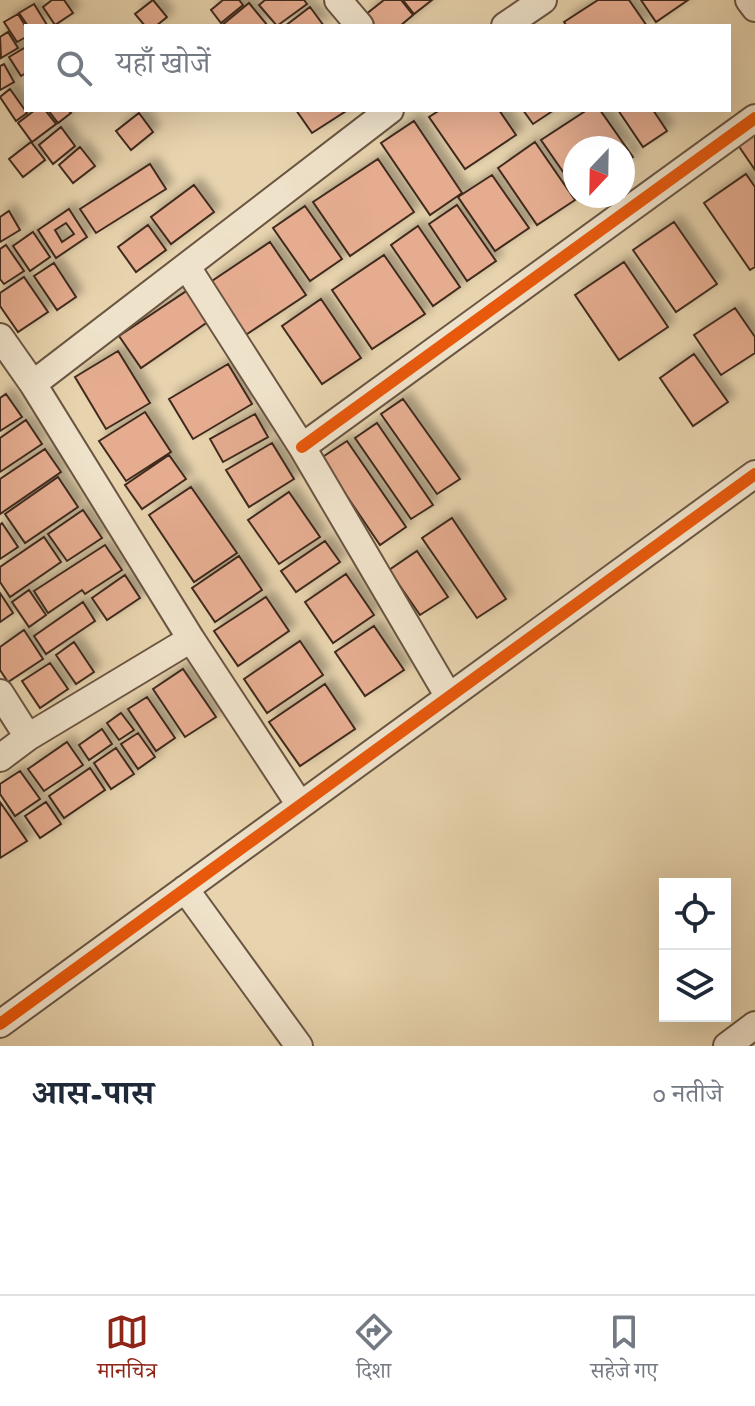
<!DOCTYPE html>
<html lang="hi">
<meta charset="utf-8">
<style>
:root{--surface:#fff;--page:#f6f6f7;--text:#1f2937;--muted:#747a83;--line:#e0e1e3;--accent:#8f2418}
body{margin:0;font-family:"IM FELL DW Pica","Noto Serif Devanagari",serif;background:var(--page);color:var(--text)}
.controls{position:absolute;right:24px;bottom:24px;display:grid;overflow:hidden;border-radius:0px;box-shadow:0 8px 32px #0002}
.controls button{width:72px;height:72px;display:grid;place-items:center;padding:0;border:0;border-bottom:2px solid var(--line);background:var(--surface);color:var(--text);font:40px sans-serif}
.compass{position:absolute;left:563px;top:136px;width:72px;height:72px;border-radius:50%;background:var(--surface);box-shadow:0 8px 32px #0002;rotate:202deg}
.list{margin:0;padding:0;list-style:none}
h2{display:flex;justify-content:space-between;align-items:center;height:104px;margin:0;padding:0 32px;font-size:34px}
h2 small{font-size:26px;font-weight:400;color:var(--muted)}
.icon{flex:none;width:44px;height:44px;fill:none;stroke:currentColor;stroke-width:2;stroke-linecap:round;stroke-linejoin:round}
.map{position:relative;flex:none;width:755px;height:1046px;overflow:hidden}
.search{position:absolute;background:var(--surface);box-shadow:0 8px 32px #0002;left:24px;right:24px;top:24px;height:88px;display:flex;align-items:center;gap:20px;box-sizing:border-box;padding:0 28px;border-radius:0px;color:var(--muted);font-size:30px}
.sheet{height:248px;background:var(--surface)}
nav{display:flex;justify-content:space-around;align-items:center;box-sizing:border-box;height:112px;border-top:2px solid var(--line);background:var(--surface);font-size:22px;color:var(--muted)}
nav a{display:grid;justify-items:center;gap:4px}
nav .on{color:var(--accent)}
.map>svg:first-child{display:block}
.building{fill:#e5ac8f;stroke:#402b1f;stroke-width:2;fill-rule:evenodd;filter:url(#shadow)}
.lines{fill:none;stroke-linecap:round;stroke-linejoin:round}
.minor-casing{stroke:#6a5542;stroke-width:30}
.minor{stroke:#efe2ca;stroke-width:26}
.cycleway-casing{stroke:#efe2ca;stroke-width:17}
.cycleway{stroke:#e8590c;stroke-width:12}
</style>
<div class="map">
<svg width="755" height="1046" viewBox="0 0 755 1046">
<defs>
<filter id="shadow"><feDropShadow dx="7" dy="-7" stdDeviation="4" flood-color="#0004"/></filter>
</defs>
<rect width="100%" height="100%" fill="#e7d3ad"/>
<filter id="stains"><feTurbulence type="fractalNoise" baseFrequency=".0025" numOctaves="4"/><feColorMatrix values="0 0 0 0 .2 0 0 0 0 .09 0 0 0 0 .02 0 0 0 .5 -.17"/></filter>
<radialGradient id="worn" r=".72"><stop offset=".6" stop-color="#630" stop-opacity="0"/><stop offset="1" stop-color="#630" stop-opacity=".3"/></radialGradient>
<path class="building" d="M52 0H64L73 13 55 25 43 7Z
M153 0 167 17 156 26H145L135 14Z
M223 0H239L243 5 221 23 211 10Z
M265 0H304L307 4 277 26 259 5Z
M384 0H401L413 15 400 26H374L365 15Z
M403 0H432L414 14Z
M598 0H629L647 26H567L564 22Z
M641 0H688L656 22Z
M249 3 268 26H221Z
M34 4 47 25 44 26H28L19 13Z
M310 7 324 26H285Z
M18 14 26 27V37L17 42 4 22Z
M8 32 18 48 1 58 0 37Z
M26 47V73L21 76 9 57Z
M4 64 14 82 0 90V66Z
M10 89 27 113 16 121 0 97Z
M35 110H45L56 124 32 142 18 123Z
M48 110H68L71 113 58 123Z
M296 110H345L346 111 312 133Z
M440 110H499L516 135 465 169 429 117Z
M523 110H554L533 124Z
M587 110H600L633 157 623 164V148H575V189L541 140Z
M618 110H653L667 131 643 147Z
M139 113 153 132 131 150 116 131Z
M414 121 462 193 430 215 381 143Z
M61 127 75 146 53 164 39 145Z
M755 130V170L736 142Z
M31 142 45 160 23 177 9 159Z
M535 142 575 200 537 225 498 168Z
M80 147 95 166 73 183 59 165Z
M378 159 414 212 350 256 313 202Z
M150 164 166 189 96 233 80 209Z
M746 174 755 187V267L750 270 704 203Z
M492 175 529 228 495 251 458 197Z
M194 185 214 212 171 244 151 217Z
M457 205 496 261 467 281 429 224Z
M305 206 342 259 310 281 273 228Z
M69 209 87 237 56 258 38 230ZM66 223 74 234 62 242 55 230Z
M9 211 20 230 0 242V217Z
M674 222 717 284 676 312 633 250Z
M148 225 166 250 136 272 118 247Z
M418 226 460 287 433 306 391 245Z
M33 232 50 257 30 271 13 246Z
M270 242 306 295 244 336 209 283Z
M6 245 24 271 4 284 0 279V249Z
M384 255 425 314 372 349 332 290Z
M624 262 668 327 619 360 575 295Z
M54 263 76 297 57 310 34 276Z
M24 277 48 312 18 332 0 306V293Z
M191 288 212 319 141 368 119 336Z
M321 299 361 358 322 384 282 326Z
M735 308 755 337V353L721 375 694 335Z
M118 351 150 403 106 429 75 377Z
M694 354 728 402 693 426 660 378Z
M228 364 252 404 193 439 169 399Z
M6 394 22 417 0 431V398Z
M403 399 460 479 437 494 381 414Z
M145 412 171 452 126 481 99 441Z
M255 414 268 437 223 462 210 439Z
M26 420 42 444 0 472V438Z
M377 423 433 505 411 519 355 438Z
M347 441 406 527 380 545 321 458Z
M272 443 294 479 249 507 226 470Z
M45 449 61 472 0 514V479Z
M169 455 186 479 142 509 125 485Z
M58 477 78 507 25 543 5 514Z
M191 487 237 553 194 582 149 515Z
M289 492 320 537 279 564 248 520Z
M83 510 102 538 67 561 48 534Z
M452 518 506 599 477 618 422 538Z
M2 523 18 547 0 559V525Z
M44 537 61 562 10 597 0 582V567Z
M325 541 340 562 296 592 281 571Z
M105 545 122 570 85 594 82 590 48 613 34 591Z
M417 551 448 597 420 615 389 570Z
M239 556 262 590 215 622 192 588Z
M346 574 374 615 333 643 305 602Z
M125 575 140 598 107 620 92 598Z
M29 590 46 615 29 627 12 602Z
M0 593 13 613 0 622Z
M266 597 289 631 238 666 214 631Z
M83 602 95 621 46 654 34 636Z
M374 626 404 670 365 696 335 652Z
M24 630 43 659 8 682 0 670V647Z
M300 641 323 675 267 713 244 679Z
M74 642 94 672 76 684 56 655Z
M50 663 68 689 40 708 22 681Z
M183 669 216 717 185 737 153 689Z
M325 684 355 729 300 766 269 722Z
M147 697 175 738 156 751 128 709Z
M121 713 134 730 119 740 107 723Z
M102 729 112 744 89 760 79 745Z
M138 733 155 757 138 769 121 744Z
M67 742 83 765 44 791 28 769Z
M116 748 134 774 111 789 94 763Z
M90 768 105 790 64 818 49 796Z
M20 771 40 799 15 816 0 794V784Z
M0 802 27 841 0 858Z
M46 802 61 824 40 838 25 816Z"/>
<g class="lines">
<g class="minor-casing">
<path id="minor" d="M338 0 360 26
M749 0 755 8
M505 26 543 0
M187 267 302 447 449 697
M0 337 33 384 191 639 300 805
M33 384 390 110
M302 447 755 118
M0 693 28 737
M0 758 28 737 191 639
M185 889 299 1046
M0 1024 755 474
M727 1046 755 1025"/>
</g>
<use href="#minor" class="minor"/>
<g class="cycleway-casing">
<path id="cycleway" d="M302 447 755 118
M0 1024 755 474"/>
</g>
<use href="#cycleway" class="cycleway"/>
</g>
<rect width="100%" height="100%" filter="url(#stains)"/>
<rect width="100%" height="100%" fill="url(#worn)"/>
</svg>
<div class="controls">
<button><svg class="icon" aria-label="locate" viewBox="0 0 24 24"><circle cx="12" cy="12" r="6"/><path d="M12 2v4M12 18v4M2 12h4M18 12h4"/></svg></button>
<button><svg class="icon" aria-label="layers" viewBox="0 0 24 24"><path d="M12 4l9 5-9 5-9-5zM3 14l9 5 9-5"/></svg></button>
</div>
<svg class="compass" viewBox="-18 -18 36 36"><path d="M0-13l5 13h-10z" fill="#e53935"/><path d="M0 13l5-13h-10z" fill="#747a83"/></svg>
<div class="search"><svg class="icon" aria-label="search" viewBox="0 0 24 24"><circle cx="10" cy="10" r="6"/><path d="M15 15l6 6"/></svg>यहाँ खोजें</div>
</div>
<section class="sheet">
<h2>आस-पास<small>0 नतीजे</small></h2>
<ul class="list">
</ul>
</section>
<nav>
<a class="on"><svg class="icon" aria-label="map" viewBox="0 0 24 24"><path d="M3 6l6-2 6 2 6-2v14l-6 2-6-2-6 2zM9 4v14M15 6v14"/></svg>मानचित्र</a>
<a><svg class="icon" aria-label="directions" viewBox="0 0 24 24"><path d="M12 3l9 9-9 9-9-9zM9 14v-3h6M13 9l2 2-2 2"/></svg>दिशा</a>
<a><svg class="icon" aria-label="saved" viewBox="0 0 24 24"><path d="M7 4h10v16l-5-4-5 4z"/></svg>सहेजे गए</a>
</nav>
